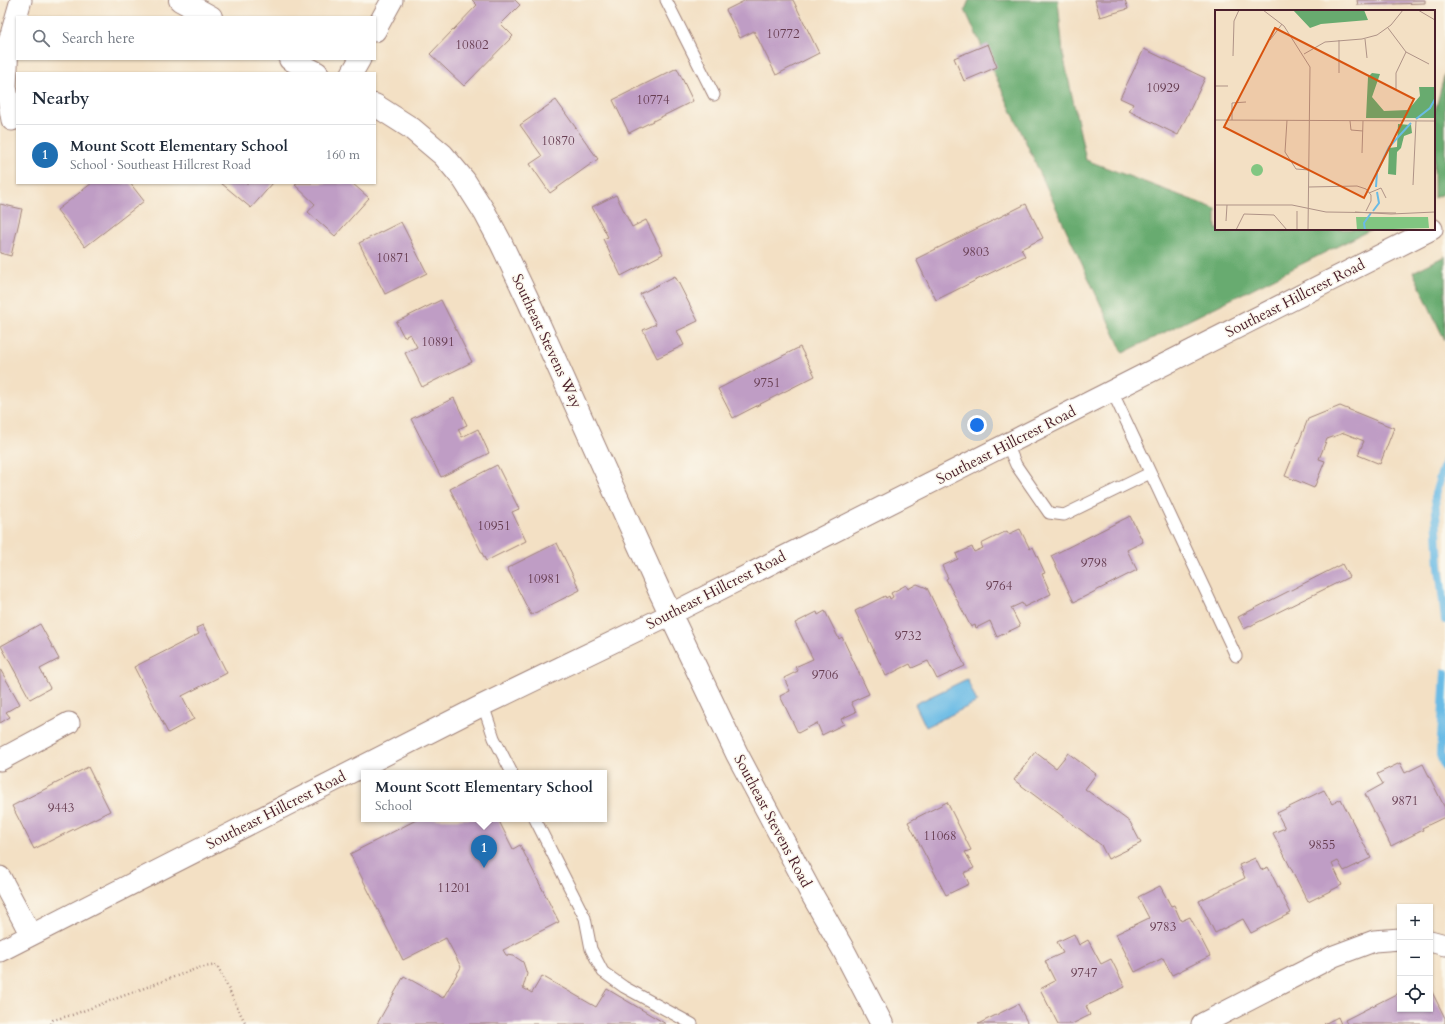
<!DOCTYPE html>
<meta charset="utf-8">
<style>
:root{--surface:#fff;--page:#f6f6f7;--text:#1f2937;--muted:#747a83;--line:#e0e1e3;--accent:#1f6fb2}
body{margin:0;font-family:Cardo,serif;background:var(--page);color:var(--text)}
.controls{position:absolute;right:12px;bottom:12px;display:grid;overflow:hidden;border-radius:0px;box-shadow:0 1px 3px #0004}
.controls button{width:36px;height:36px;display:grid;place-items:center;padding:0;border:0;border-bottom:1px solid var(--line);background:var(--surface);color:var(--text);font:20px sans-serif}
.you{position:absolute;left:977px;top:425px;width:14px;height:14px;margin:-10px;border:3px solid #fff;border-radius:50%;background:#1a73e8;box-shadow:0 0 0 6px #1a73e833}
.badge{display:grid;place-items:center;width:26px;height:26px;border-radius:50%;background:var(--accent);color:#fff;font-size:13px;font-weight:700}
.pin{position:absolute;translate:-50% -33px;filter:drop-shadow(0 1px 2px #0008)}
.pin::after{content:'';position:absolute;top:21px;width:14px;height:12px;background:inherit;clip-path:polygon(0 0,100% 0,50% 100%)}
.popup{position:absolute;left:361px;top:770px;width:246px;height:52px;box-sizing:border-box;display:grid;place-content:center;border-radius:0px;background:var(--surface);filter:drop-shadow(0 1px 3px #0005);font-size:13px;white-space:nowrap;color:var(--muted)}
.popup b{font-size:15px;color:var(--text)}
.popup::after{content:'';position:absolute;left:50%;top:100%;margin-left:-8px;border:8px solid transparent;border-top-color:var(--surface)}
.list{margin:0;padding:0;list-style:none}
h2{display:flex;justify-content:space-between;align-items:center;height:52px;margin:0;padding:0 16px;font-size:17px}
h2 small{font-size:13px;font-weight:400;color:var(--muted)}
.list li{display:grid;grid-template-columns:26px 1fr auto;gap:12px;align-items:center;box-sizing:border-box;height:60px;padding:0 16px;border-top:1px solid var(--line)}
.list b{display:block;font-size:15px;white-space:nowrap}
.list p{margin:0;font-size:13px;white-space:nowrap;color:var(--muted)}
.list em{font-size:13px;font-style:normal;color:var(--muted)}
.icon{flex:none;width:22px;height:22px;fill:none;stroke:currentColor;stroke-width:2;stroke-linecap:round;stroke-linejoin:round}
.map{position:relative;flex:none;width:1445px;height:1024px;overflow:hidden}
.search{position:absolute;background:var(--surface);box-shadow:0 1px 3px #0004;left:16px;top:16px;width:360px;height:44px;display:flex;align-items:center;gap:10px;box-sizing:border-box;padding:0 14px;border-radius:0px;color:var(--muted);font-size:15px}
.panel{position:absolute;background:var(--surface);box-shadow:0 1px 3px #0004;left:16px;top:72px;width:360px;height:112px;border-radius:0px}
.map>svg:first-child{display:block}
.forest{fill:#68ab6f;stroke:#59654d}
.water{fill:#6abbe5;stroke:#5a6d88}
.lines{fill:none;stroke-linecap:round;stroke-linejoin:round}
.stream{stroke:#6abbe5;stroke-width:8}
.building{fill:#bf9dc5}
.service-casing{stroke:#9e8078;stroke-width:13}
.minor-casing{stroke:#9e8078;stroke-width:23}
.tertiary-casing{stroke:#9e8078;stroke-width:24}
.path{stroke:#9e8078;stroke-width:2.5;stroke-dasharray:1 3;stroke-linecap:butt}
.service{stroke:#fff;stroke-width:11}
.minor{stroke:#fff;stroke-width:21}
.tertiary{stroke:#fff;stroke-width:22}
.labels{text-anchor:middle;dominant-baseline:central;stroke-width:3;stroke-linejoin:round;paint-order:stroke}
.number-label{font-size:13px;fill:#673e52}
.street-label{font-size:15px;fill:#4a1f2b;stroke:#fbf7ec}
.inset-river{fill:none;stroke:#6abbe5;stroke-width:2}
.inset-road{fill:none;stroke:#af9387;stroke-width:1}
.view{fill:#d8530f;fill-opacity:0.15;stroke:#d8530f;stroke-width:2}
.inset-edge{fill:none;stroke:#4a1f2b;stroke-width:2}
</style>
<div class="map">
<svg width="1445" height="1024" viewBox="0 0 1445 1024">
<rect width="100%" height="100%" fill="#fbf7ec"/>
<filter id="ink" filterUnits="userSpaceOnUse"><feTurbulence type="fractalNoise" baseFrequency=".025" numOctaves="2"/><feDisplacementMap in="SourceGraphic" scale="8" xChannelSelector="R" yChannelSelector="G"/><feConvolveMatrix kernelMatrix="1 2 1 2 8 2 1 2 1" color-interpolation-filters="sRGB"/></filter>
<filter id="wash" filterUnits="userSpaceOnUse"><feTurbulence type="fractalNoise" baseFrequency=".012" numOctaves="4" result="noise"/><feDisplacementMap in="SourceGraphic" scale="16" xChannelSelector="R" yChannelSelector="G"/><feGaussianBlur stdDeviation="0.9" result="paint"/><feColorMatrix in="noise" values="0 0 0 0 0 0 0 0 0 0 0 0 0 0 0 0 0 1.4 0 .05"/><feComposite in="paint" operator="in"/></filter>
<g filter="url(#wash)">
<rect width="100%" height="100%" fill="#f3e0c4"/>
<path class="forest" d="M969 0H1058L1063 54 1086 160 1216 209V229H1372L1123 353 965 10Z
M1445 73V193L1434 198V115Z
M1445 256V341L1413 272Z"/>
<path class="water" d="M967 679 977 702 926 727 915 704Z"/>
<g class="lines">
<path class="stream" d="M1445 461 1435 494 1439 566 1445 620
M1445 673 1440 755 1445 768"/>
</g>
<g id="blocks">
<path class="building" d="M472 0H515L520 5 501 24 513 36 464 86 430 54 477 5Z
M746 0H793L819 53 776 75 754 31 740 38 726 10Z
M1095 0H1125L1128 9 1100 17Z
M1357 0H1425V3L1358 5Z
M988 44 997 67 964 81 954 58Z
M1144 49 1205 78 1178 135 1129 111 1133 104 1120 98Z
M677 68 693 101 629 133 613 100Z
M556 100 598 159 550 193 530 164 542 156 520 125Z
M92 183H130L144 201 85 247 57 210Z
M221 183H273L251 208Z
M297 183H352L369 198 335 236 308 212 315 204 295 185Z
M616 195 632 227 646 220 663 254 621 276 603 239 608 237 592 207Z
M0 204 22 209 11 256 0 253Z
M1026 204 1043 238 1021 249 1025 256 936 300 916 259Z
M401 222 427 273 385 294 359 243Z
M675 276 698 321 677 331 684 345 657 358 643 330 656 324 640 294Z
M441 300 472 362 422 387 405 353 417 347 410 334 404 337 396 322Z
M800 347 815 376 733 418 718 389Z
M454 398 467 425 458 429 462 437 478 429 489 453 441 477 411 419Z
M1340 406 1394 428 1380 464 1358 455 1364 441 1344 433 1327 439 1319 459 1325 461 1314 488 1285 476 1308 419Z
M497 465 519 509 512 512 526 541 486 561 450 489Z
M1130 516 1143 542 1127 550 1137 570 1074 602 1051 556Z
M1020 529 1030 549 1033 547 1045 573 1042 574 1051 594 1024 607 1022 603 1011 608 1020 626 997 637 990 621 976 628 975 625 971 627 946 579 948 578 942 566 958 559 956 554 972 547 974 552 983 548 981 544 1007 531 1009 534Z
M557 543 580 590 531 615 507 568Z
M1342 564 1349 577 1244 629 1238 617Z
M917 584 927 588 965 666 937 679 928 661 912 668 910 664 886 676 855 611 885 596 886 598 889 596 890 599 893 597 891 593 906 585 908 589Z
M825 611 839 639 842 637 869 694 851 702 856 712 841 719 844 724 822 735 817 723 798 733 780 696 790 691 784 678 798 671 795 667 813 659 795 623 817 612 818 615Z
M40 624 59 659 40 669 50 688 30 699 1 646Z
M203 625 227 673 182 696 194 719 168 733 134 667 199 634 196 628Z
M0 669 20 704 6 712 10 717 0 723Z
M1035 752 1056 768 1068 753 1096 774 1085 789 1130 822 1141 843 1108 859 1101 845 1014 780Z
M1400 763 1405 773 1423 764 1445 808V817L1422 828 1423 830 1391 846 1365 794 1383 784 1377 774Z
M88 767 110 811 34 849 12 806Z
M1324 790 1332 804 1341 799 1371 858 1344 871 1338 861 1332 864 1342 885 1308 902 1273 833 1285 828 1277 813Z
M947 802 971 850 965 852 974 868 964 873 969 884 946 895 908 822Z
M418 819H498L513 849 520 845 559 922 503 950 506 955 514 956 523 962 527 974 523 988 532 993 542 976 596 1007 607 989 666 1024H377L404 976 443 998 461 967 446 938 403 960 350 854Z
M1255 858 1261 870 1268 867 1291 913 1251 933 1243 919 1215 933 1199 901 1245 878 1239 865Z
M1160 886 1171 906 1174 905 1181 921 1190 917 1210 956 1172 975 1163 958 1135 972 1116 934 1149 918 1138 897Z
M1074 934 1079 945 1088 940 1101 964 1111 959 1125 987 1086 1006 1090 1015 1072 1024H1058L1040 989 1055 981 1045 961 1063 953 1057 942Z
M1430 988 1445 1018V1024H1347L1345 1020 1400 992V1009H1430Z
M1018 1004 1028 1024H978Z
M1338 1017 1341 1024H1324Z"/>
</g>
</g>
<g filter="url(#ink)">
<use href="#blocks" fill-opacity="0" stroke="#9e8078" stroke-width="1"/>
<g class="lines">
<g class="service-casing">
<path id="service" d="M666 0 714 95
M1112 391 1236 656
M1007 444 1016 465 1049 513 1064 515 1150 473
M483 705 494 738 512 773
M535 819 585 918 591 949 603 972 624 987 692 1024"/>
</g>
<g class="minor-casing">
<path id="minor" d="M375 31 392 0
M352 73 360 59
M12 120 6 87 8 45 21 0
M0 760 69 723
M0 877 31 935
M1430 941 1445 945
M0 951 483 705 671 614 1432 229
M1202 1024 1334 956 1374 941 1400 939"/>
</g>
<g class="tertiary-casing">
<path id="tertiary" d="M180 0 211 17
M290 59 317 73
M375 105 411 128 443 155 464 180 485 213 501 243 529 302 659 590 737 754 810 891 843 949 882 1024"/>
</g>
<path class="path" d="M51 1024 53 1020 72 1015 198 968 217 965 238 1009 246 1024"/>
<use href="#service" class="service"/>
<use href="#minor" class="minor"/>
<use href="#tertiary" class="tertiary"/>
</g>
</g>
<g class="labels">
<g class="number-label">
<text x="783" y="34">10772</text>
<text x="472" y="45">10802</text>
<text x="1163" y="88">10929</text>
<text x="653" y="100">10774</text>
<text x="558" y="141">10870</text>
<text x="976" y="252">9803</text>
<text x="393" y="258">10871</text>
<text x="438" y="342">10891</text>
<text x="767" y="383">9751</text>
<text x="494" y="526">10951</text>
<text x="1094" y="563">9798</text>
<text x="544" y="579">10981</text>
<text x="999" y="586">9764</text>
<text x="908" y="636">9732</text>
<text x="825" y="675">9706</text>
<text x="1405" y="801">9871</text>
<text x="61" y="808">9443</text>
<text x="940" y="836">11068</text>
<text x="1322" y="845">9855</text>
<text x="454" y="888">11201</text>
<text x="1163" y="927">9783</text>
<text x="1084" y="973">9747</text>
</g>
<g class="street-label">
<text transform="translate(1295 298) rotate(-27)">Southeast Hillcrest Road</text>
<text transform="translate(547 341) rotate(65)">Southeast Stevens Way</text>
<text transform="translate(1006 445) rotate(-27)">Southeast Hillcrest Road</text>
<text transform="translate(716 590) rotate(-27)">Southeast Hillcrest Road</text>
<text transform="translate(276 810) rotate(-27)">Southeast Hillcrest Road</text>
<text transform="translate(773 821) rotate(62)">Southeast Stevens Road</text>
</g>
</g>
<g transform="translate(1215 10)">
<rect width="220" height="220" fill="#f3e0c4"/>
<path d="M36 160a6 6 0 1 1 12 0a6 6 0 1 1-12 0ZM141 207H213L214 218 142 220Z" fill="#81c681"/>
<path d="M78 0H149L153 10 106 14 95 18ZM157 63 165 64 157 87 169 101 193 100 205 86 204 77H220V108H151L153 67ZM183 114 196 115 197 123 189 126 186 138 182 142 181 165 173 164 174 138 182 137Z" fill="#68ab6f"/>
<path class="inset-river" d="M201 109 215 98 220 89M161 177 162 162 174 137 196 113M158 201 164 193 162 182M150 220 149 213 156 203"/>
<path class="inset-road" d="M48 0 69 16 95 57 93 220M203 0 220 10M173 18 191 42 214 54M150 29 152 48M55 30 67 14M89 44 110 32 147 29 162 25 176 15 188 0M18 46 19 11 24 0M124 63V30M0 76H13M181 80V63L191 42M0 110 220 111M17 110V93L31 92M72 110 70 142 81 159 94 160M135 111 136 120 148 121M147 143 148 111M198 175 201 111M94 177 142 176 151 179 156 185V191L151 201M154 183 166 178 171 188M0 195H77L111 202 181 203M140 202 176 204 220 202M11 211 12 195M21 220 29 204 59 205 72 220M82 220V201"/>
<path class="view" d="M60 18 199 89 149 188 9 117Z"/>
<rect width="220" height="220" class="inset-edge"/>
</g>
</svg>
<div class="controls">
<button>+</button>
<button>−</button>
<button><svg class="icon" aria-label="locate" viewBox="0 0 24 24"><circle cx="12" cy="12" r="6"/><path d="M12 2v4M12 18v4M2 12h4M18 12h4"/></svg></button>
</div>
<div class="you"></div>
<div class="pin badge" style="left:484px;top:868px">1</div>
<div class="popup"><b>Mount Scott Elementary School</b>School</div>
<div class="search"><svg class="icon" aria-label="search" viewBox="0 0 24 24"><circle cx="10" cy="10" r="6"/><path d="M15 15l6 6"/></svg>Search here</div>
<section class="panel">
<h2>Nearby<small></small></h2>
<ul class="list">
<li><span class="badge">1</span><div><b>Mount Scott Elementary School</b><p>School · Southeast Hillcrest Road</p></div><em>160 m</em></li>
</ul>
</section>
</div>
